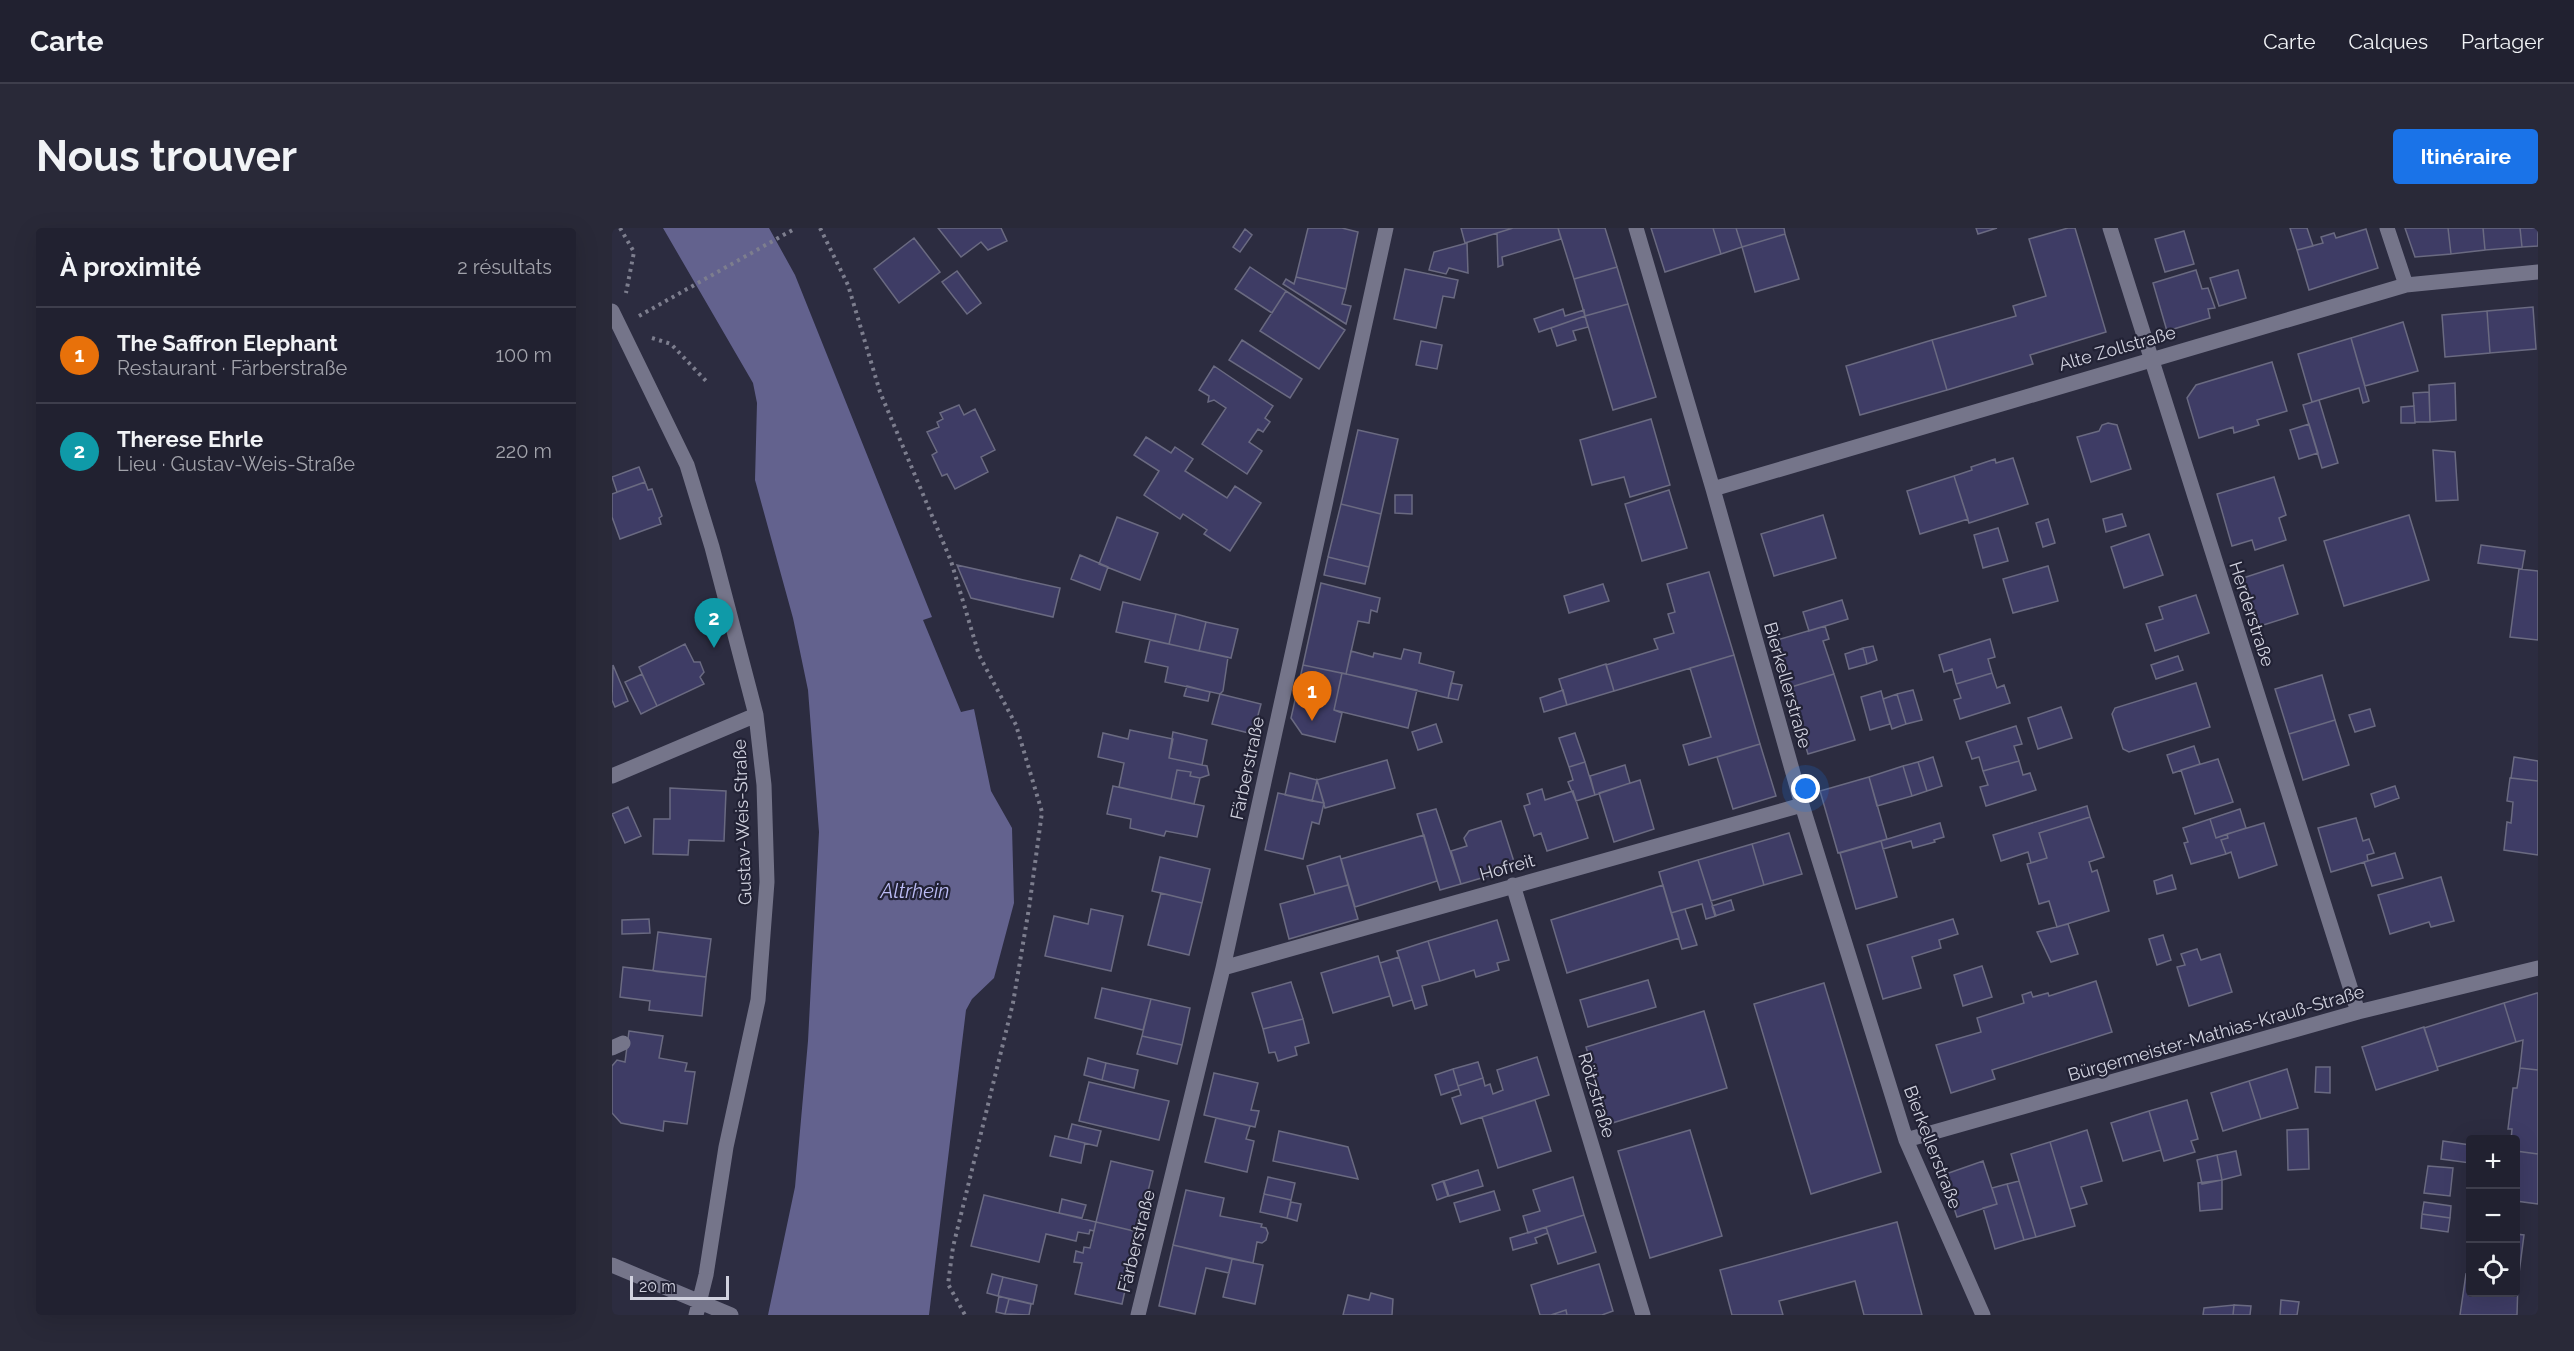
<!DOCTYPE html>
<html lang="fr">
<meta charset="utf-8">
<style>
:root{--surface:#212130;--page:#292938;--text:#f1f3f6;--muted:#a2a3ab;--line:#3e3e4c;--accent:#1a73e8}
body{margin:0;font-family:Raleway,sans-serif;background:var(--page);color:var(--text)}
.controls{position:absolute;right:18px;bottom:18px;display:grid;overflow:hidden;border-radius:6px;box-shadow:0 6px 24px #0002}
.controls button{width:54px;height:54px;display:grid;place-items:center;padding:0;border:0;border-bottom:2px solid var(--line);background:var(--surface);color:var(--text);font:30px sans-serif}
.scale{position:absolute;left:18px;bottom:15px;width:99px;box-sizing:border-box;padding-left:6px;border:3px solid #d1d2df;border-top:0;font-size:16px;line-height:21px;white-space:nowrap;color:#d1d2df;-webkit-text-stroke:4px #222235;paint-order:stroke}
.you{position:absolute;left:1194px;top:561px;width:21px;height:21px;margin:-15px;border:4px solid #fff;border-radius:50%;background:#1a73e8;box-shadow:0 0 0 9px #1a73e833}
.badge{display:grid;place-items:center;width:39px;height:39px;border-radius:50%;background:var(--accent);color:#fff;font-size:20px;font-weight:700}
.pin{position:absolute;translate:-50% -50px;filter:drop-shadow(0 2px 3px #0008)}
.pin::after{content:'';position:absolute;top:32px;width:21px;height:18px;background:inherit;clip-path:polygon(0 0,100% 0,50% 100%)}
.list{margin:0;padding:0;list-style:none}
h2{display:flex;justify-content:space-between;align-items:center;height:78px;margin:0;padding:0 24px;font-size:26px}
h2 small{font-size:20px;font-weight:400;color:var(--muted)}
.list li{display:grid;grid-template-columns:39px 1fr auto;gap:18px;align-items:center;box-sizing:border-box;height:96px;padding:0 24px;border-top:2px solid var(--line)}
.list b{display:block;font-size:22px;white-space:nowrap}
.list p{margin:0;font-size:20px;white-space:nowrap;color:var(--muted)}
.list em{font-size:20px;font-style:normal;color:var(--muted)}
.icon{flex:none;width:33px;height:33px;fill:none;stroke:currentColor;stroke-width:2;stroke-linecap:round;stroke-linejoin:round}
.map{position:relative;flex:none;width:1926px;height:1087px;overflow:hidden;border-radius:6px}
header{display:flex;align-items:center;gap:36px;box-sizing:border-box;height:84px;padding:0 30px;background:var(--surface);border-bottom:2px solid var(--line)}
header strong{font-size:28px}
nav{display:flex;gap:33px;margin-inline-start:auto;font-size:21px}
.intro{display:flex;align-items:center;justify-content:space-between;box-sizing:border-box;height:144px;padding:0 36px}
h1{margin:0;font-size:42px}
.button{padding:15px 27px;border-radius:6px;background:var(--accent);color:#fff;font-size:21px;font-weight:700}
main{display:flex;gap:36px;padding:0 36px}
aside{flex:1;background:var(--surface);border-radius:6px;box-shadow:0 6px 24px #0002}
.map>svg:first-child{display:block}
.water{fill:#63628e}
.building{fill:#3e3c65;stroke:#6a6a81;stroke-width:1.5}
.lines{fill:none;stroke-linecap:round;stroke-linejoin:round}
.path{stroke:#7d7e8e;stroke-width:4;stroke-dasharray:3 4.5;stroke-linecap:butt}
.minor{stroke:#75758a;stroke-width:15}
.labels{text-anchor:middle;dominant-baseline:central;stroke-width:4.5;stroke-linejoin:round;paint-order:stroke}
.street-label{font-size:18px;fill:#d1d2df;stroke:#222235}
.water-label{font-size:20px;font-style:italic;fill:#bcbcf5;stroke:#222235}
</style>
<header>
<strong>Carte</strong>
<nav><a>Carte</a><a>Calques</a><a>Partager</a></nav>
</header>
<div class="intro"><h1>Nous trouver</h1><a class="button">Itinéraire</a></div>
<main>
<aside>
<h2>À proximité<small>2 résultats</small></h2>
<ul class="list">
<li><span class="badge" style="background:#e8710a">1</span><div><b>The Saffron Elephant</b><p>Restaurant · Färberstraße</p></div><em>100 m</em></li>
<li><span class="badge" style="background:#0f9aa8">2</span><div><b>Therese Ehrle</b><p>Lieu · Gustav-Weis-Straße</p></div><em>220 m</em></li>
</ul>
</aside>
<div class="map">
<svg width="1926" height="1087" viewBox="0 0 1926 1087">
<rect width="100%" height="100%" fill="#2c2c40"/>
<path class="water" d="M51 0H157L183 47 320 389 311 392 349 484 362 481 379 563 400 600 402 675 382 750 360 771 354 782 317 1087H156L183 959 196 813 207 604 196 462 181 390 143 252 145 175 141 155Z"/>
<path class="building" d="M326 0H389L395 13 376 22 369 14 349 29Z
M696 0H730L746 4 734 61 684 49Z
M849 0H901L853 15Z
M901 0H946L949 11 890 29 891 37 886 39 885 5Z
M946 0H993L1005 39 962 51Z
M1039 0H1101L1109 26 1053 44Z
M1101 0H1124L1130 19 1109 26Z
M1124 0H1172L1173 6 1130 19Z
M1364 0H1385L1366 6Z
M1456 0H1463L1494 104 1418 127 1421 136 1335 162 1320 112 1404 88 1401 78 1434 68 1417 11Z
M1678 0H1695L1701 18 1685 22Z
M1793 0H1836L1839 26 1803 29Z
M1836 0H1871L1873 22 1839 26Z
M1871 0H1908L1910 19 1873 22Z
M1908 0H1926V18L1910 19Z
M633 1 640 7 628 24 621 19Z
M1754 1 1766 40 1697 62 1685 22 1711 15 1709 9 1722 5 1724 10Z
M1572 3 1582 36 1553 44 1543 11Z
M1173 6 1187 51 1143 64 1130 19Z
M302 10 328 44 287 75 262 41Z
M855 15 856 45 837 40 834 46 817 42 822 24Z
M638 39 674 63 660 85 623 61Z
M1005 39 1016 76 973 88 962 51Z
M793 41 846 52 842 70 831 68 824 100 782 91Z
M1584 42 1590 61 1596 60 1603 80 1596 81 1598 90 1555 103 1541 55Z
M1626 42 1634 70 1607 78 1598 50Z
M345 43 369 75 355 86 330 54Z
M684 49 734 61 730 76 739 78 734 96 671 56 674 51 682 56Z
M674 63 733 102 707 141 648 103Z
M1016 76 1044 169 1001 182 973 88Z
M1921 79 1924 121 1878 125 1875 83Z
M951 81 953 88 972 82 973 88 927 104 922 91Z
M1875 83 1878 125 1833 129 1830 87Z
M973 88 976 99 961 103 964 112 945 118 939 100Z
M1791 94 1806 143 1753 158 1739 110Z
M1739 110 1757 173 1751 175 1747 160 1700 174 1686 126Z
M630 112 690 151 678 170 617 132Z
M1320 112 1335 162 1248 187 1234 138Z
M809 113 830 117 825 141 804 137Z
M1660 134 1675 183 1645 192 1647 197 1622 205 1621 199 1587 210 1575 170 1584 157Z
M602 138 661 178 653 190 658 194 651 204 646 201 637 214 650 223 635 246 590 216 614 180 602 172 596 174 597 168 587 162Z
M1843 155 1844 192 1818 194 1817 157Z
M1817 164 1818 194H1803L1801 165Z
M1707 172 1726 235 1710 240 1691 177Z
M347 177 352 187 363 181 383 222 369 229 376 244 343 261 335 246 330 248 320 227 325 224 315 204 327 199 325 194 331 191 328 185Z
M1802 178 1803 195H1789V179Z
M1039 191 1058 257 1018 269 1012 249 980 257 968 212Z
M1496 195 1505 197 1519 241 1479 254 1465 209 1487 203 1490 197Z
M1697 196 1706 225 1687 231 1678 202Z
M746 202 786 211 769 286 729 276Z
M534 209 559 225 563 219 581 231 573 243 615 270 623 258 649 275 618 323 592 306 595 302 571 286 568 291 532 267 547 243 522 227Z
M1821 222 1843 224 1846 272 1824 273Z
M1401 230 1416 276 1357 295 1342 248 1360 242 1359 239 1383 231 1384 235Z
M27 239 33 254 5 264 0 249Z
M1342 248 1356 291 1308 306 1295 263Z
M1662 249 1674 287 1667 290 1674 312 1643 322 1640 312 1620 318 1605 266Z
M33 254 36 262 40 261 50 288 47 290 49 296 8 311 0 289V266Z
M1057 262 1075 320 1030 333 1013 276Z
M783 267H800V286L783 285Z
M729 276 769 286 757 339 716 329Z
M1510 286 1514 298 1494 304 1491 291Z
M1211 287 1224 330 1162 348 1149 306Z
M1797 287 1817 352 1732 378 1712 313Z
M505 289 546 305 528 352 487 336Z
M1436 291 1443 315 1431 319 1424 295Z
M1386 300 1396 333 1371 340 1362 307Z
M1537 306 1551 347 1512 360 1499 319Z
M1869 317 1913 323 1910 341 1866 335Z
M468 327 496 339 488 362 459 351Z
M716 329 757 339 753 356 712 347Z
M345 337 448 360 441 389 359 370Z
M1671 337 1686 386 1645 399 1631 350Z
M1436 338 1446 373 1401 385 1391 351Z
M1907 341 1926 343V412L1898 409Z
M1097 344 1122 427 1002 463 994 437 1046 421 1042 411 1062 405 1056 386 1063 384 1055 356Z
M709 355 768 370 765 384 759 382 757 395 746 393 734 446 691 437Z
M991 356 997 373 957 385 952 368Z
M1584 367 1597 405 1543 423 1534 396 1551 391 1547 379Z
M1230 372 1236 391 1197 403 1191 384Z
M511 374 564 386 557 416 504 404Z
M564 386 594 394 587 423 557 416Z
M594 394 626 401 619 430 587 423Z
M1213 398 1217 411 1211 413 1222 446 1176 460 1162 413Z
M1378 411 1383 429 1376 431 1380 445 1344 456 1340 441 1332 444 1327 427Z
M538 412 616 429 611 463 608 466 553 454 556 439 533 434Z
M73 416 82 434H88L92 444 88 449 92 456 45 478 27 439Z
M1261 418 1265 432 1255 436 1251 420Z
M1251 420 1255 436 1237 441 1233 426Z
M792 421 809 425 807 435 842 444 836 470 734 446 739 423 761 429 762 425 789 431Z
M1122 427 1148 516 1077 537 1071 517 1099 509 1078 440Z
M1566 428 1571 442 1544 451 1539 437Z
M994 436 1002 463 955 477 947 451Z
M1 437 16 473 3 479 0 472Z
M691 437 730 445 722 482 730 485 723 514 690 506 679 490Z
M730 445 805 462 796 500 722 482Z
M1380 445 1385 460 1392 457 1398 475 1348 491 1342 472 1349 470 1344 456Z
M30 446 45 478 29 486 13 454Z
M1222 446 1243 512 1196 526 1176 460Z
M1710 447 1723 492 1677 506 1663 461Z
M839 455 850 457 846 472 836 470Z
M1584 455 1598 499 1517 524 1511 521 1500 486 1503 480Z
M575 458 598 464 596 473 572 468Z
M951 462 955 477 932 484 928 470Z
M1301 462 1310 492 1294 496 1285 466Z
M1269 463 1278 496 1258 502 1249 469Z
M608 466 649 476 641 506 600 496Z
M1285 466 1294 496 1280 501 1271 471Z
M1449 479 1460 510 1426 521 1416 490Z
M1758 481 1763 498 1743 504 1737 487Z
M1723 492 1737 537 1691 552 1677 506Z
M824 496 830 514 806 522 800 504Z
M1404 498 1410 516 1402 518 1407 533 1371 543 1367 529 1360 531 1354 514Z
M518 502 561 511 557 530 595 538 597 547 588 550 578 548 579 544 565 542 559 571 507 559 512 535 486 529 491 505 516 511Z
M561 504 595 512 590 537 557 530Z
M963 505 973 534 957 539 947 510Z
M1148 516 1164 568 1121 581 1105 529Z
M1582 518 1588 536 1561 545 1555 527Z
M1321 529 1330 558 1315 563 1306 534Z
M1902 529 1926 533V553L1899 550Z
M1606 531 1621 574 1583 586 1569 542Z
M775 532 783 560 713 580 705 552Z
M1407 533 1411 547 1418 545 1424 562 1374 578 1368 559 1376 557 1371 543Z
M973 534 983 567 964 573 956 554 961 552 957 539Z
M1306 534 1315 563 1300 568 1291 538Z
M1013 537 1018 555 983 567 978 548Z
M1291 538 1300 568 1265 578 1257 549Z
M565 542 579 544 578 548 588 550 582 576 559 571Z
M678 545 705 552 700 573 673 567Z
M1257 549 1275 611 1226 625 1208 563Z
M1898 550 1926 553V627L1892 622 1895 594 1899 595 1901 574 1895 573Z
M705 552 712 575 700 573Z
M1028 552 1042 601 1002 614 987 565Z
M501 558 592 578 585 609 554 603 552 608 518 600 519 591 495 586Z
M1783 558 1787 570 1763 579 1759 566Z
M58 560 114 563 112 613 77 612 76 627 41 626 42 591H58Z
M930 561 933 572 961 563 976 610 935 623 929 605 922 608 912 578 918 576 915 566Z
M666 565 712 575 707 596 700 594 691 631 653 622Z
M1475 578 1478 589 1427 605 1435 630 1419 635 1416 624 1389 633 1381 607Z
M16 579 29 608 13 615 0 586Z
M824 581 849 656 828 662 805 586Z
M1628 581 1634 600 1604 610 1598 591Z
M1478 589 1492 629 1477 634 1480 644 1485 642 1497 683 1445 699 1437 673 1427 676 1415 636 1435 630 1427 605Z
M1744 590 1751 613 1757 611 1762 625 1755 627 1756 633 1719 644 1706 600Z
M1598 591 1604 610 1615 606 1616 610 1609 612 1614 626 1579 636 1572 615 1576 614 1571 600Z
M889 593 904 640 849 656 839 623 855 618 852 610 857 603Z
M1328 595 1332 609 1322 612 1323 614 1301 620 1299 613 1271 621 1269 613Z
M1652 595 1665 637 1627 650 1619 624 1614 626 1609 612 1616 610 1615 606Z
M1177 605 1190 646 1152 657 1140 616Z
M812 607 825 653 743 679 729 631Z
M1269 613 1285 669 1244 681 1228 625Z
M1140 616 1152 657 1099 673 1086 632Z
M1783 625 1791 650 1760 658 1752 634Z
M728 628 736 657 703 666 695 638Z
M548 629 598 641 590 675 540 663Z
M1086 632 1104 688 1094 691 1090 676 1059 685 1047 644Z
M1560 647 1564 661 1545 666 1542 653Z
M1829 649 1842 693 1819 699 1817 694 1778 706 1766 667Z
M736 657 746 691 677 711 668 676Z
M1051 657 1067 710 955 745 939 692Z
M549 665 590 675 577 727 536 717Z
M1119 672 1122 682 1103 688 1100 678Z
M479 681 511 688 499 743 433 728 442 688 476 696Z
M1073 681 1085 717 1070 721 1059 685Z
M37 691 38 705 10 706V692Z
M1341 691 1346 706 1327 712 1329 720 1300 729 1309 760 1271 771 1255 717Z
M885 692 897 732 885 735 887 742 864 749 862 742 828 753 816 713Z
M1456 696 1466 726 1439 734 1425 704Z
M46 704 99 711 94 749 41 743Z
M1551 707 1559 732 1545 737 1537 711Z
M816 713 828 753 810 758 815 777 803 781 785 723Z
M1585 721 1589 732 1608 726 1620 764 1577 778 1565 739 1573 737 1569 726Z
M766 728 778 768 721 785 709 745Z
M787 729 800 772 781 778 768 735Z
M1370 738 1380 769 1351 778 1342 747Z
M11 739 94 749 90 788 37 782 38 773 8 769Z
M1036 752 1044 779 976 799 968 772Z
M1484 753 1500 804 1380 842 1383 851 1339 865 1324 817 1369 804 1365 790 1412 775 1410 767 1419 764 1421 769 1436 765 1437 768Z
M679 754 691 791 651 801 640 765Z
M1212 755 1269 944 1199 966 1142 776Z
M490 760 539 771 531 802 483 790Z
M1925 765H1926V842L1908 840 1911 812 1904 814 1892 775Z
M539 771 578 780 570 817 530 808Z
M1892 775 1904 814 1825 839 1812 800Z
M1092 783 1115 860 997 896 974 819Z
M691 791 697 815 683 819 685 827 666 833 663 824 657 825 651 801Z
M1812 799 1826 842 1764 862 1750 819Z
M17 803 51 808 47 830 75 835 73 843 83 844 75 896 52 893 51 903 9 895 0 885V838L5 832 13 834Z
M530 808 570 817 565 836 525 826Z
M925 829 937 867 849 896 840 870 849 867 846 858 871 850 873 858 878 856 881 866 891 862 885 842Z
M476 830 494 835 490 852 472 847Z
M866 834 871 850 846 858 841 841Z
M494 835 526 842 522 860 490 852Z
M1704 839H1718V865L1703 864Z
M1908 840 1926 842V926L1904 923V912H1899L1900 901H1896L1901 860H1905Z
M841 841 847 861 829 867 823 847Z
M1675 841 1686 880 1649 891 1637 853Z
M602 845 646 855 639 882 647 883 643 899 592 887Z
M1637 853 1649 891 1611 903 1599 865Z
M477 854 557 873 547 912 467 893Z
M923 872 939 923 886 940 870 889Z
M1575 872 1586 911 1579 913 1583 924 1552 933 1537 883Z
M1537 883 1549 922 1511 933 1499 895Z
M604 890 638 898 634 911 642 913 635 944 593 934Z
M460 896 489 903 485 918 456 911Z
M1696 901 1697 941 1676 942 1675 902Z
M1078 902 1110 1008 1038 1030 1006 923Z
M1475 902 1490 953 1469 959 1475 976 1458 981 1438 914Z
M667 903 736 919 746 951 661 933Z
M443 908 473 915 469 935 438 928Z
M1831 913 1858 917V935L1829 931Z
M1438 914 1463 998 1424 1009 1399 926Z
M1624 923 1629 947 1610 952 1605 927Z
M1904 923 1926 926V976L1904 973Z
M1605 927 1610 952 1590 956 1585 932Z
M499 933 541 943 526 1004 484 994Z
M1371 933 1385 976 1345 989 1331 947Z
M1816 938 1841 940 1838 968 1812 965Z
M866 942 871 958 837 968 832 953Z
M656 949 683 955 679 972 652 966Z
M961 949 972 987 916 1005 911 988 928 983 921 962Z
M1610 952V981L1588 983 1586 955Z
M831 953 836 968 825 972 820 957Z
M1407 953 1424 1009 1412 1012 1395 956Z
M1395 956 1412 1012 1383 1021 1371 980 1385 976 1380 960Z
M574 962 612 970 608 988 650 996 649 999 654 1000 656 1005 654 1012 650 1015 645 1014 641 1035 561 1017Z
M882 963 888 982 848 994 842 975Z
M652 966 679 972 675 990 648 984Z
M372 967 484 994 482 1003 478 1002 477 1006 466 1004 464 1013 434 1006 427 1034 359 1018Z
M450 971 474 977 470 990 447 985Z
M679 974 689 976 685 993 675 990Z
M1812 974 1839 978 1838 990 1810 986Z
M1810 986 1838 990 1836 1004 1809 1000Z
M972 987 984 1024 946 1036 934 999Z
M484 994 526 1004 510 1076 463 1066 470 1035 462 1034 464 1023 471 1025 472 1019 478 1020Z
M1285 994 1310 1087H1252L1243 1053 1167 1073 1171 1087H1120L1108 1042Z
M934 999 936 1005 923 1010 925 1015 901 1022 898 1010Z
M1904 1006 1912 1007 1906 1053H1904Z
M561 1017 620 1031 617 1045 594 1040 583 1086 547 1078Z
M620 1031 651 1037 643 1076 611 1069Z
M987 1036 1001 1083 990 1087H955L954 1082 939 1087H928L919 1057Z
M380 1046 391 1049 386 1068 375 1065Z
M1854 1046 1858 1047V1064H1904V1053H1906L1905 1087H1848Z
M391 1049 425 1057 421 1076 386 1068Z
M759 1065 781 1071 780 1087H731L736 1067 757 1072Z
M387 1068 397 1071 393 1086 384 1084Z
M397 1071 419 1076 417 1087 393 1086Z
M1669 1072 1687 1074 1685 1087H1668Z
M1622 1077 1621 1087H1591L1592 1080Z
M1622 1077 1639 1078 1638 1087H1621Z
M954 1082 955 1087H939Z"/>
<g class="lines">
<path class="path" d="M8 0 22 24 14 65
M208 0 236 57 268 164 339 333 367 427 404 497 430 584 417 680 401 775 341 1019 336 1056 353 1087
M27 88 184 0
M40 110 59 116 95 154"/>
<path class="minor" d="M1024 0 1101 261 1190 577 1294 912 1371 1087
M1498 0 1746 784
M1775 0 1794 57
M0 83 75 237 100 319 144 487 152 557 155 654 146 772 114 919 94 1047 84 1087
M1101 261 1794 57 1926 44
M0 548 144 487
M901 657 1031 1087
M611 740 1190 577
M0 820 11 815
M1294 912 1746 784 1926 740
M0 1037 119 1087
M526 1087 611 740 774 0"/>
</g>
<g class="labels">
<g class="street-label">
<text transform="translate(1505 120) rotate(-16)">Alte Zollstraße</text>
<text transform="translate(1640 386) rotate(72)">Herderstraße</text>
<text transform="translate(1176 457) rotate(74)">Bierkellerstraße</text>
<text transform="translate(635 540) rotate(-78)">Färberstraße</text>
<text transform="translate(130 594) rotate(-92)">Gustav-Weis-Straße</text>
<text transform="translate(895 639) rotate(-16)">Hofreit</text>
<text transform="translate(1604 805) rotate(-16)">Bürgermeister-Mathias-Krauß-Straße</text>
<text transform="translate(985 867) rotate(73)">Rötzstraße</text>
<text transform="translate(1321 919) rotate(69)">Bierkellerstraße</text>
<text transform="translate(524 1013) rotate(-76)">Färberstraße</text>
</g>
<g class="water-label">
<text x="303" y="663">Altrhein</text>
</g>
</g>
</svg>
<div class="controls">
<button>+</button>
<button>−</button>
<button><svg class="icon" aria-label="locate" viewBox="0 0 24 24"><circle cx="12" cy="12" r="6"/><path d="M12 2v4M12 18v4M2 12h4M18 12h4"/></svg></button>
</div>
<div class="scale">20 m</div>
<div class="you"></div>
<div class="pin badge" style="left:700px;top:493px;background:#e8710a">1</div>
<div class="pin badge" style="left:102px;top:420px;background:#0f9aa8">2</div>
</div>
</main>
